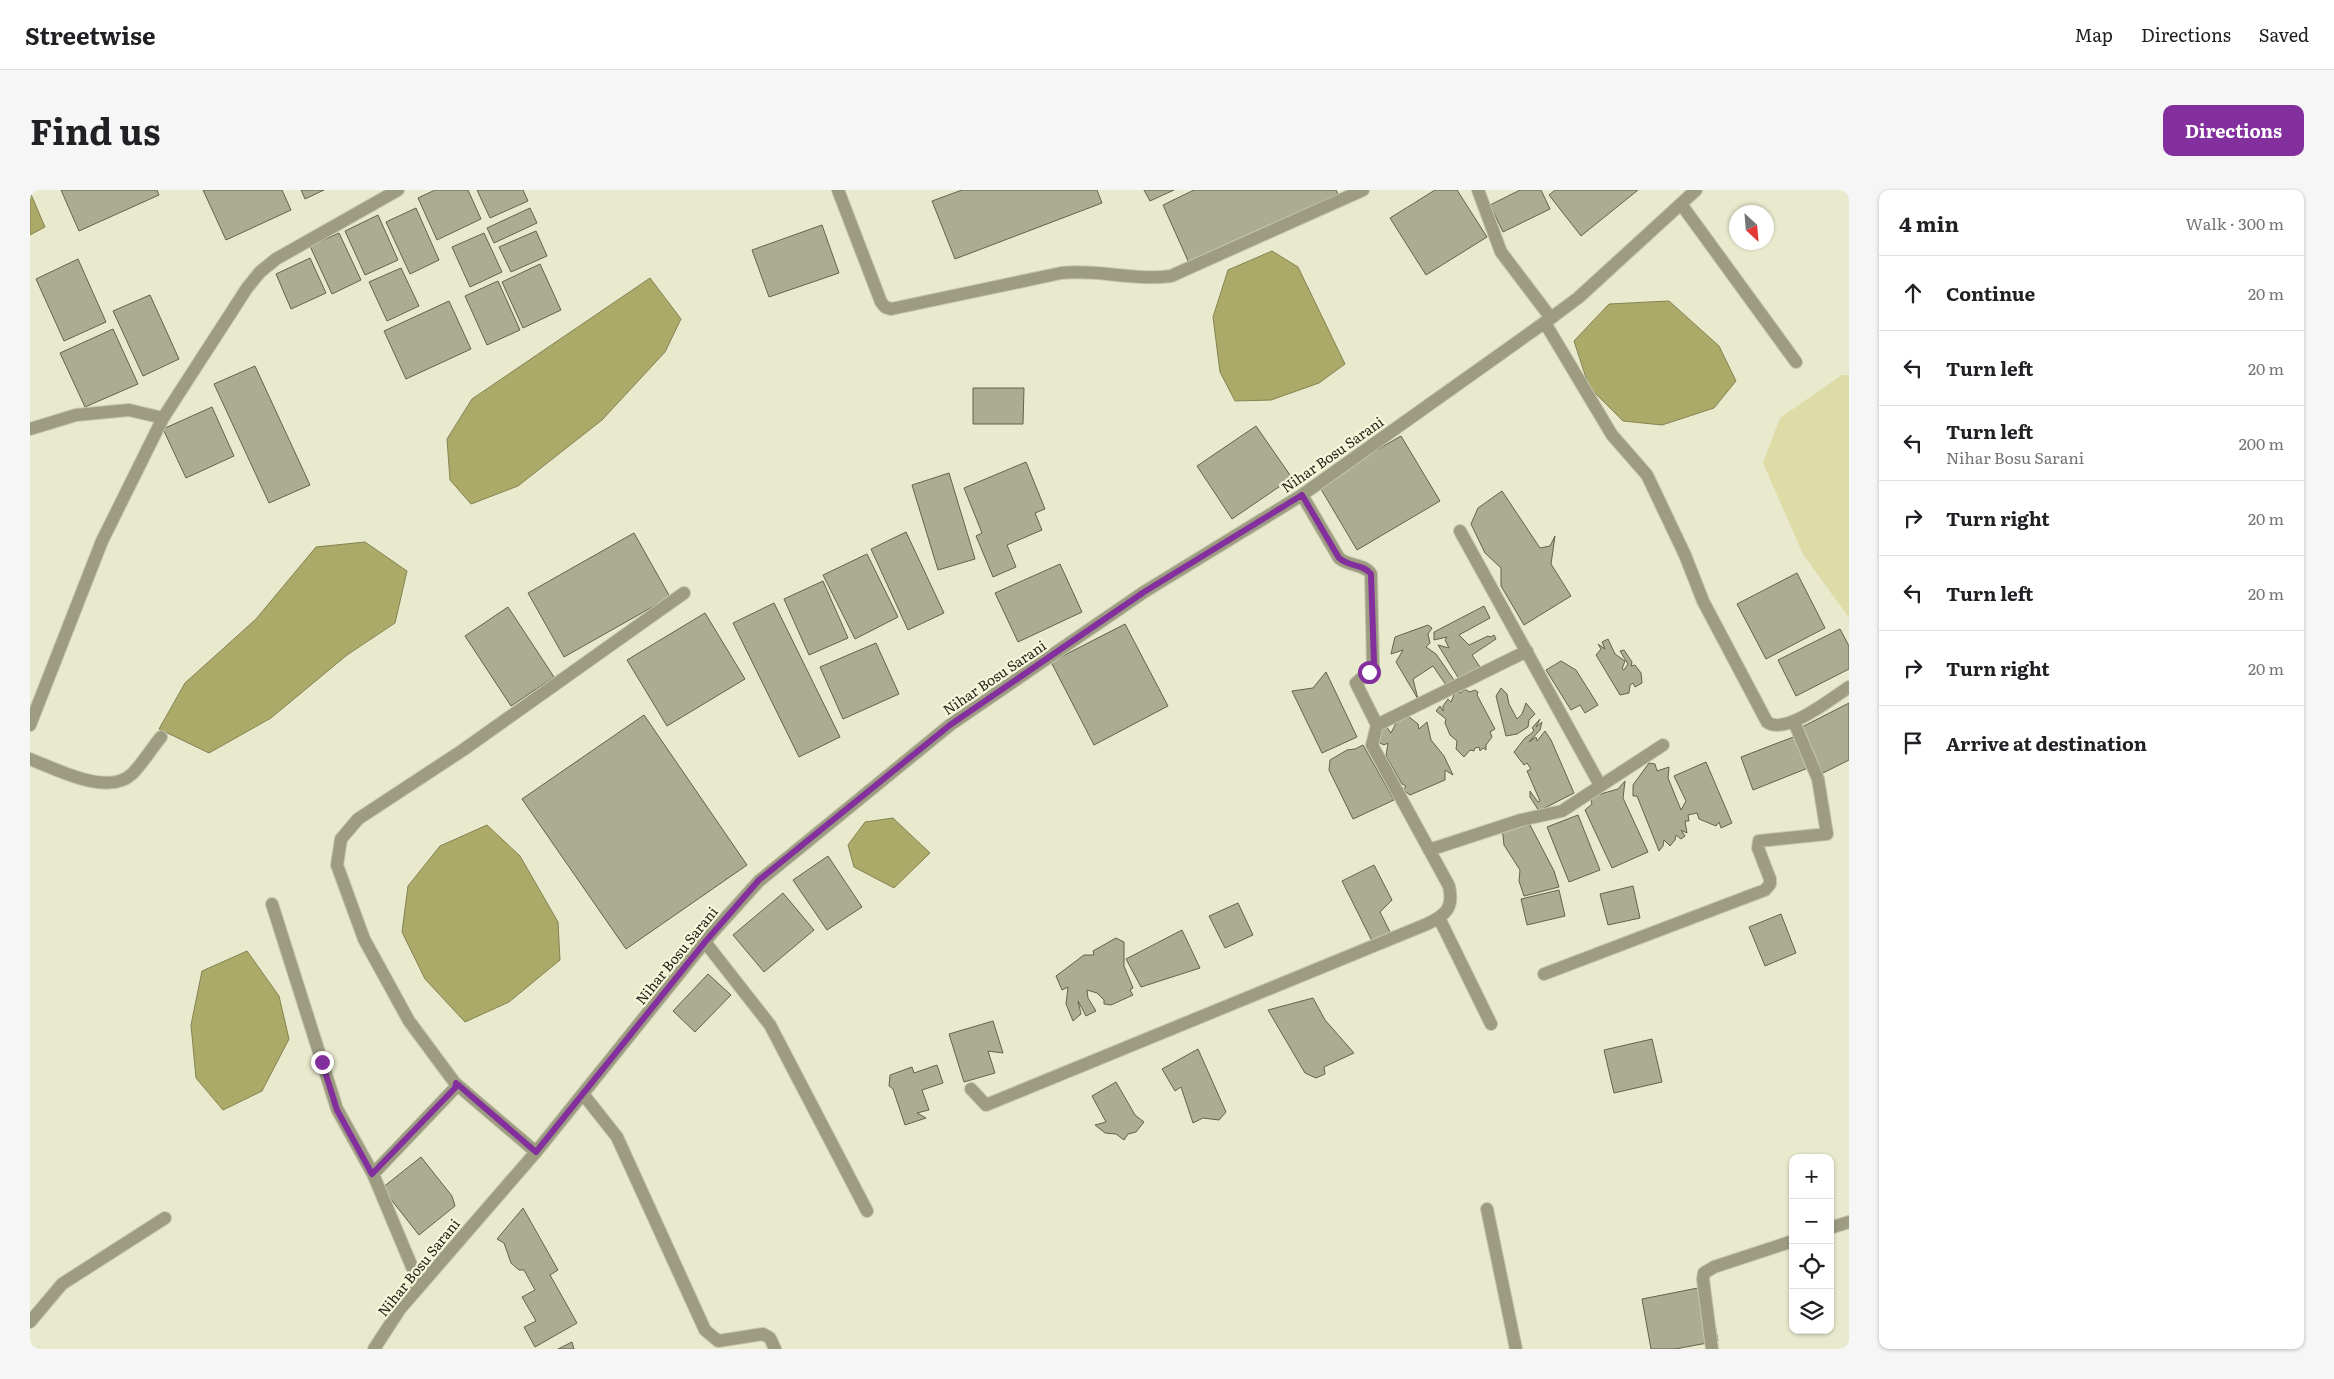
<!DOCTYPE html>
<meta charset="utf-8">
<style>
:root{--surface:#fff;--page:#f6f6f6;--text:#202124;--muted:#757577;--line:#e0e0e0;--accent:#83309e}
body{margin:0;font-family:Literata,serif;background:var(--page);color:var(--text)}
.controls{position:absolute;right:15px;bottom:15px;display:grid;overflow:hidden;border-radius:10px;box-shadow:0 1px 4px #0004}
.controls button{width:45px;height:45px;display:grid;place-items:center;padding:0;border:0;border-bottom:1px solid var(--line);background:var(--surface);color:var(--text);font:25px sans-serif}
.compass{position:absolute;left:1699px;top:15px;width:45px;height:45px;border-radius:50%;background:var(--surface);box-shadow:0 1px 4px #0004;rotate:154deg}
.stop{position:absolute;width:15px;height:15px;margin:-11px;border:4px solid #83309e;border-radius:50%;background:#fff}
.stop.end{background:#83309e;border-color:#fff;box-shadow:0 1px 5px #0008}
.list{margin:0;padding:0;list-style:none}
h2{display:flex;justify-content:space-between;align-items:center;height:65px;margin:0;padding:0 20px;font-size:21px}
h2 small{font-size:16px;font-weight:400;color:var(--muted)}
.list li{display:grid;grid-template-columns:32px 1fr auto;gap:15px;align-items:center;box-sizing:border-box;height:75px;padding:0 20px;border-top:1px solid var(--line)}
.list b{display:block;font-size:19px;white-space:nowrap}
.list p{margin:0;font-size:16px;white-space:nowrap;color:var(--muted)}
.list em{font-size:16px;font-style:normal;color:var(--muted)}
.icon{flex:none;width:28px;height:28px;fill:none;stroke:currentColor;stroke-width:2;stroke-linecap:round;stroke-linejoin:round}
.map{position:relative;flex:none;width:1819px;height:1159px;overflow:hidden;border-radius:10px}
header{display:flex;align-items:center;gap:30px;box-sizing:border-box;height:70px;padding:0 25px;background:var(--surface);border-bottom:1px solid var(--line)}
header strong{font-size:24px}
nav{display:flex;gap:28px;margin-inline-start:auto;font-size:18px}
.intro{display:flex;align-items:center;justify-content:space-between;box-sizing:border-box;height:120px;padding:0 30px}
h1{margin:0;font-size:35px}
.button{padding:12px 22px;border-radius:10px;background:var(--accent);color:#fff;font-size:18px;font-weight:700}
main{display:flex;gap:30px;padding:0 30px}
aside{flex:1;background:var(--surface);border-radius:10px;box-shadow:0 1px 4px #0004}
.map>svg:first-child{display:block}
.green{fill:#dddca6}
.water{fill:#acaa69;stroke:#848352}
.building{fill:#acac92;stroke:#64634b}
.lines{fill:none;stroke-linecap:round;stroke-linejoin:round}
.service-casing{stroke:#c6c6ae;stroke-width:14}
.minor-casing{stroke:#c6c6ae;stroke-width:14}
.service{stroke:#9d9c81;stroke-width:12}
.minor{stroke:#9d9c81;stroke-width:12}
.route{stroke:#83309e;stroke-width:6}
.labels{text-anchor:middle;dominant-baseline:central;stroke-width:4.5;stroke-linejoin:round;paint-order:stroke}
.street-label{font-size:14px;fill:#28271d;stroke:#f6f6db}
</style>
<header>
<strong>Streetwise</strong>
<nav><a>Map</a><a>Directions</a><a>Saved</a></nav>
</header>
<div class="intro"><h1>Find us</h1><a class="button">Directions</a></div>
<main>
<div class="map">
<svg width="1819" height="1159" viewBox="0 0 1819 1159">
<rect width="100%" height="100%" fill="#e9e9ce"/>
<path class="green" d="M1812 185H1819V428L1773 364 1733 273 1750 228Z"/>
<path class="water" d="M0 2 15 37 0 45Z
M1242 61 1268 77 1315 174 1289 193 1241 210 1205 211 1190 182 1183 127 1198 80Z
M620 88 651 129 635 162 572 230 488 296 441 314 420 290 417 249 442 209Z
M1639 111 1689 156 1706 191 1684 218 1632 235 1593 231 1559 197 1544 151 1579 114Z
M335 352 377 381 365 433 317 465 241 528 179 563 129 539 155 493 226 429 286 357Z
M863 628 900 663 864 698 824 677 818 655 835 632Z
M457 635 490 666 528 732 530 770 479 812 435 832 395 789 372 742 378 696 410 656Z
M217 761 249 806 259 849 232 901 193 920 166 888 161 835 172 781Z"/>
<path class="building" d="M31 0H127L129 5 49 41Z
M173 0H252L261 20 196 50Z
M271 0H294L275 9Z
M405 0H438L451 29 407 50 388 8Z
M447 0H493L498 11 460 28Z
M932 0H1067L1072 13 925 69 902 11Z
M1114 0H1144L1120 11Z
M1164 0H1306L1308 4 1159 73 1133 15Z
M1405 0H1427L1457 47 1396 85 1360 28Z
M1490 0H1511L1520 19 1473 42 1460 15Z
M1525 0H1608L1551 46 1519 5Z
M386 18 409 70 380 84 356 32Z
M500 18 507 33 464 53 457 38Z
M348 25 368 70 335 85 315 41Z
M792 35 809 83 739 107 722 60Z
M506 41 517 66 481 82 469 57Z
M309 43 331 90 302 104 280 56Z
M454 43 472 82 440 97 422 57Z
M280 68 296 103 261 119 246 84Z
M48 69 76 132 34 151 6 89Z
M510 74 531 120 493 138 472 92Z
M371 78 389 116 357 131 339 92Z
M468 91 490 140 457 155 435 106Z
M120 105 149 169 113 186 83 121Z
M419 111 441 159 376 189 354 141Z
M83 139 108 194 55 217 30 163Z
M225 176 280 295 239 313 184 194Z
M943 198H994L993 234H943Z
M182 217 204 266 156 288 133 239Z
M1226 236 1262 288 1202 329 1167 276Z
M1371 246 1410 311 1327 360 1288 294Z
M996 272 1015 319 1005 323 1012 340 977 355 986 377 963 387 946 346 952 343 934 298Z
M919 283 945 369 908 380 882 295Z
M1472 301 1510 358 1520 356 1525 346 1521 374 1541 406 1494 435 1471 396V378L1455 363 1441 334 1448 318Z
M876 342 914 423 878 440 841 359Z
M604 343 640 407 534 467 498 403Z
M837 364 868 427 825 449 793 385Z
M1030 374 1052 422 988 452 965 403Z
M1767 383 1795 438 1736 469 1707 414Z
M793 391 818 448 779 465 754 409Z
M744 413 810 547 769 567 703 433Z
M1454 416 1460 428 1429 445 1439 455 1458 446 1461 447 1464 445 1466 449 1442 465 1450 477 1429 489 1408 455 1419 458 1415 450 1417 447 1404 450V442Z
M478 417 524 487 481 516 435 446Z
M675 423 715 489 637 536 597 470Z
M1095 434 1138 516 1064 555 1021 472Z
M1398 435 1402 438 1398 444 1400 453 1396 457 1406 464 1424 490 1416 495 1403 476 1383 489 1388 509 1366 472 1373 460 1361 464 1365 447Z
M1810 439 1819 456V479L1766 506 1748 470Z
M1578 449 1585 464 1595 471 1592 479 1594 480 1598 474 1590 461 1594 460 1602 472 1601 476 1605 475 1611 483 1612 493 1605 497 1603 493 1600 495 1599 503 1590 505 1566 465 1571 459 1568 454 1575 459 1572 452Z
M846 453 869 504 813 529 790 477Z
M1531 471 1546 480 1568 515 1555 523 1550 515 1541 520 1516 480Z
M1296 482 1327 547 1292 563 1262 501 1283 498Z
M1471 498 1477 504 1479 514 1487 529 1492 524 1496 513 1505 524 1499 530 1498 537 1487 544 1476 546 1466 506Z
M1434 499 1440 502 1445 500 1448 502 1447 505 1465 539 1460 542 1462 547 1456 555V560L1453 558 1450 561 1449 557 1445 558 1444 561 1440 560 1434 567 1426 559 1427 551 1420 545 1415 533 1416 529 1406 521 1410 516 1413 521V516L1418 509 1421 512 1425 502 1431 503Z
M1819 513V570L1793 583 1770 538Z
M614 525 717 675 596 759 492 609Z
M1378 526 1388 534 1389 539 1397 532 1401 550 1414 566 1423 585 1415 580V590L1380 605 1373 600 1376 596 1372 594 1356 566 1358 553 1354 555 1348 552 1350 537 1356 536 1361 543 1367 531Z
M1510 529 1506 537 1512 532 1510 540 1499 552 1506 547 1507 551 1515 541 1521 550 1544 603 1509 621 1500 607V601L1508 612 1510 611 1497 581 1501 579 1497 573 1494 575 1484 562 1495 548 1502 543 1504 540 1502 538Z
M1766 546 1778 578 1723 600 1711 567Z
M1333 555 1364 610 1323 629 1299 580 1300 570 1317 560 1325 559Z
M1676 572 1702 633 1691 638 1689 632 1686 636 1669 629 1667 623 1658 625 1659 631H1655L1657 643 1651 640 1655 646 1651 649 1646 645 1645 650 1640 656 1634 650 1633 656 1629 661 1607 606H1603V595L1619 573 1625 574 1627 581 1639 577 1638 588 1651 620 1656 611 1644 586Z
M1595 591 1593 608 1618 662 1582 678 1555 620 1562 614 1560 607 1588 599Z
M1548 625 1570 680 1539 692 1517 637Z
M1500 635 1524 681 1529 697 1494 706 1489 691 1490 680 1474 655 1472 637Z
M798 666 832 717 797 740 763 690Z
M1344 675 1362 710 1350 722 1361 744 1343 753 1312 691Z
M1603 696 1610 728 1578 735 1570 704Z
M1529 700 1535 726 1497 735 1491 709Z
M753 703 784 740 734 782 703 745Z
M1208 713 1223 745 1195 758 1179 726Z
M1751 724 1766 763 1735 776 1719 737Z
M1152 740 1170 778 1111 797 1096 769Z
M1086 748 1094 752V776L1103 798 1100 800 1103 805 1081 815 1074 814V810L1067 803 1057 800 1058 808 1066 821 1056 826 1048 811 1051 824 1043 831 1036 814 1038 797 1032 800 1026 786 1054 765H1064L1063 761Z
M678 784 701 805 665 842 643 821Z
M1283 808 1295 830 1324 863 1294 877 1295 884 1286 888 1275 883 1238 820Z
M963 831 973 863 958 861 965 883 934 892 919 844Z
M1622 849 1632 892 1584 903 1574 860Z
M1168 859 1196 922 1189 930 1173 928 1163 933 1151 897 1145 901 1132 879Z
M907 875 913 893 892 900 899 920 887 923 896 928 875 935 863 899 859 896 860 885 882 877 884 883Z
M1086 892 1105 925 1114 932 1106 942 1098 944 1094 950 1086 944 1075 943 1065 935 1076 932 1062 906Z
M391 967 422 1006 425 1016 389 1045 352 998Z
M493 1018 528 1080 520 1085 547 1133 505 1157 494 1137 506 1131 492 1107 505 1100 494 1080H489L481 1073 474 1053 467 1049Z
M1678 1096 1688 1151 1645 1159H1621L1612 1109Z
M542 1152 544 1159H528Z"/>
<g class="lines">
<g class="service-casing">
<path id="service" d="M808 0 851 112 855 117 861 119 1031 83C1068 79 1104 91 1141 86L1333 0
M1448 0 1471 62 1521 128
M0 239 46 225 99 220 133 228
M0 569C26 579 78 607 102 584 113 573 121 559 131 547"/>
</g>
<g class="minor-casing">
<path id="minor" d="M1651 14 1766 172
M1515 133 1582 245 1617 285 1655 365 1673 411 1737 532C1755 546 1802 508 1819 497
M1430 341 1570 595
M0 535 72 351 133 228 217 98 230 82 246 69 368 0
M1347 535 1497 461
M1399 660 1491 630 1532 621 1633 555
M242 714 307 919 343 984
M1409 728 1461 834
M675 752 740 835 837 1021
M1514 784 1735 700 1740 694V689L1728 658 1729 651 1797 644 1788 589 1764 532
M425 893 506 962
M941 899 956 915 1397 734C1416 725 1424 718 1419 696L1342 555 1347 535 1326 493 1343 478 1341 384C1334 373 1319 377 1309 368L1272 305
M553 904 587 947 675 1140 688 1151 733 1144 740 1148 745 1159
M1457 1019 1486 1159
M1800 1038 1819 1032
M390 1096 343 984 425 898V893L379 831 334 749 307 675 311 649 328 629 433 560 654 403
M0 1132 32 1094 135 1028
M344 1159 370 1119 506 962 682 743 729 691 920 535 1114 402 1272 305 1521 128 1548 108 1666 0
M1682 1159 1673 1089 1674 1083 1684 1077 1763 1051"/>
</g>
<use href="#service" class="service"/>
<use href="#minor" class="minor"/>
</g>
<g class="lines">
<path class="route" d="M292 872 307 920 342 984 425 898 426 893 506 962 675 752 729 690 920 535 1114 402 1272 305 1309 368C1319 377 1334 374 1341 384L1344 473 1339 482"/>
</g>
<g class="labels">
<g class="street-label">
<text transform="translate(1302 264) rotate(-35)">Nihar Bosu Sarani</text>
<text transform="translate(964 487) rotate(-34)">Nihar Bosu Sarani</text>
<text transform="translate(646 765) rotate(-51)">Nihar Bosu Sarani</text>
<text transform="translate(388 1077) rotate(-51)">Nihar Bosu Sarani</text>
</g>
</g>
</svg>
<div class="controls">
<button>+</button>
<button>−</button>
<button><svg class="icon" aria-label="locate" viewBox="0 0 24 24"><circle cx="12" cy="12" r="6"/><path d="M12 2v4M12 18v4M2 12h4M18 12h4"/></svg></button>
<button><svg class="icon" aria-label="layers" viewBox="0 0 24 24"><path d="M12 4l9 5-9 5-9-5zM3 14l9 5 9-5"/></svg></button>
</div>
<svg class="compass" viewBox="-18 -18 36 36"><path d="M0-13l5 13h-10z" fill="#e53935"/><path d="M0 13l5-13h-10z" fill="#757577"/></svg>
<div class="stop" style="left:1339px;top:482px"></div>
<div class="stop end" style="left:292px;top:872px"></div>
</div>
<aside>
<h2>4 min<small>Walk · 300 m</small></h2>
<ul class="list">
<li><svg class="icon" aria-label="ahead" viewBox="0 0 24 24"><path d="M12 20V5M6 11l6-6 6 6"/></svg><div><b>Continue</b></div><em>20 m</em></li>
<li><svg class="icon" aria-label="left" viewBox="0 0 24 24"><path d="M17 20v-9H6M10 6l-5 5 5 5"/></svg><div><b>Turn left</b></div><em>20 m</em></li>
<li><svg class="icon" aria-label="left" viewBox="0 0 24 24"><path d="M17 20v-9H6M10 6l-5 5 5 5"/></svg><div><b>Turn left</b><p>Nihar Bosu Sarani</p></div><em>200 m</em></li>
<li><svg class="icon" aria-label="right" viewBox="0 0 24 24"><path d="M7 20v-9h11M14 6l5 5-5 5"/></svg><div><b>Turn right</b></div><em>20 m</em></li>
<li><svg class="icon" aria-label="left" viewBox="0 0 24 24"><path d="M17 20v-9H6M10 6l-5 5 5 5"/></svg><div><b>Turn left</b></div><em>20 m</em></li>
<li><svg class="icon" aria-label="right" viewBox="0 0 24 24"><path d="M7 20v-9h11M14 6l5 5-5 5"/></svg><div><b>Turn right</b></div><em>20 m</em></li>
<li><svg class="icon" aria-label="arrive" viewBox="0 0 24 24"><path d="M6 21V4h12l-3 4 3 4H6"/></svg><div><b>Arrive at destination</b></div></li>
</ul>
</aside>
</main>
